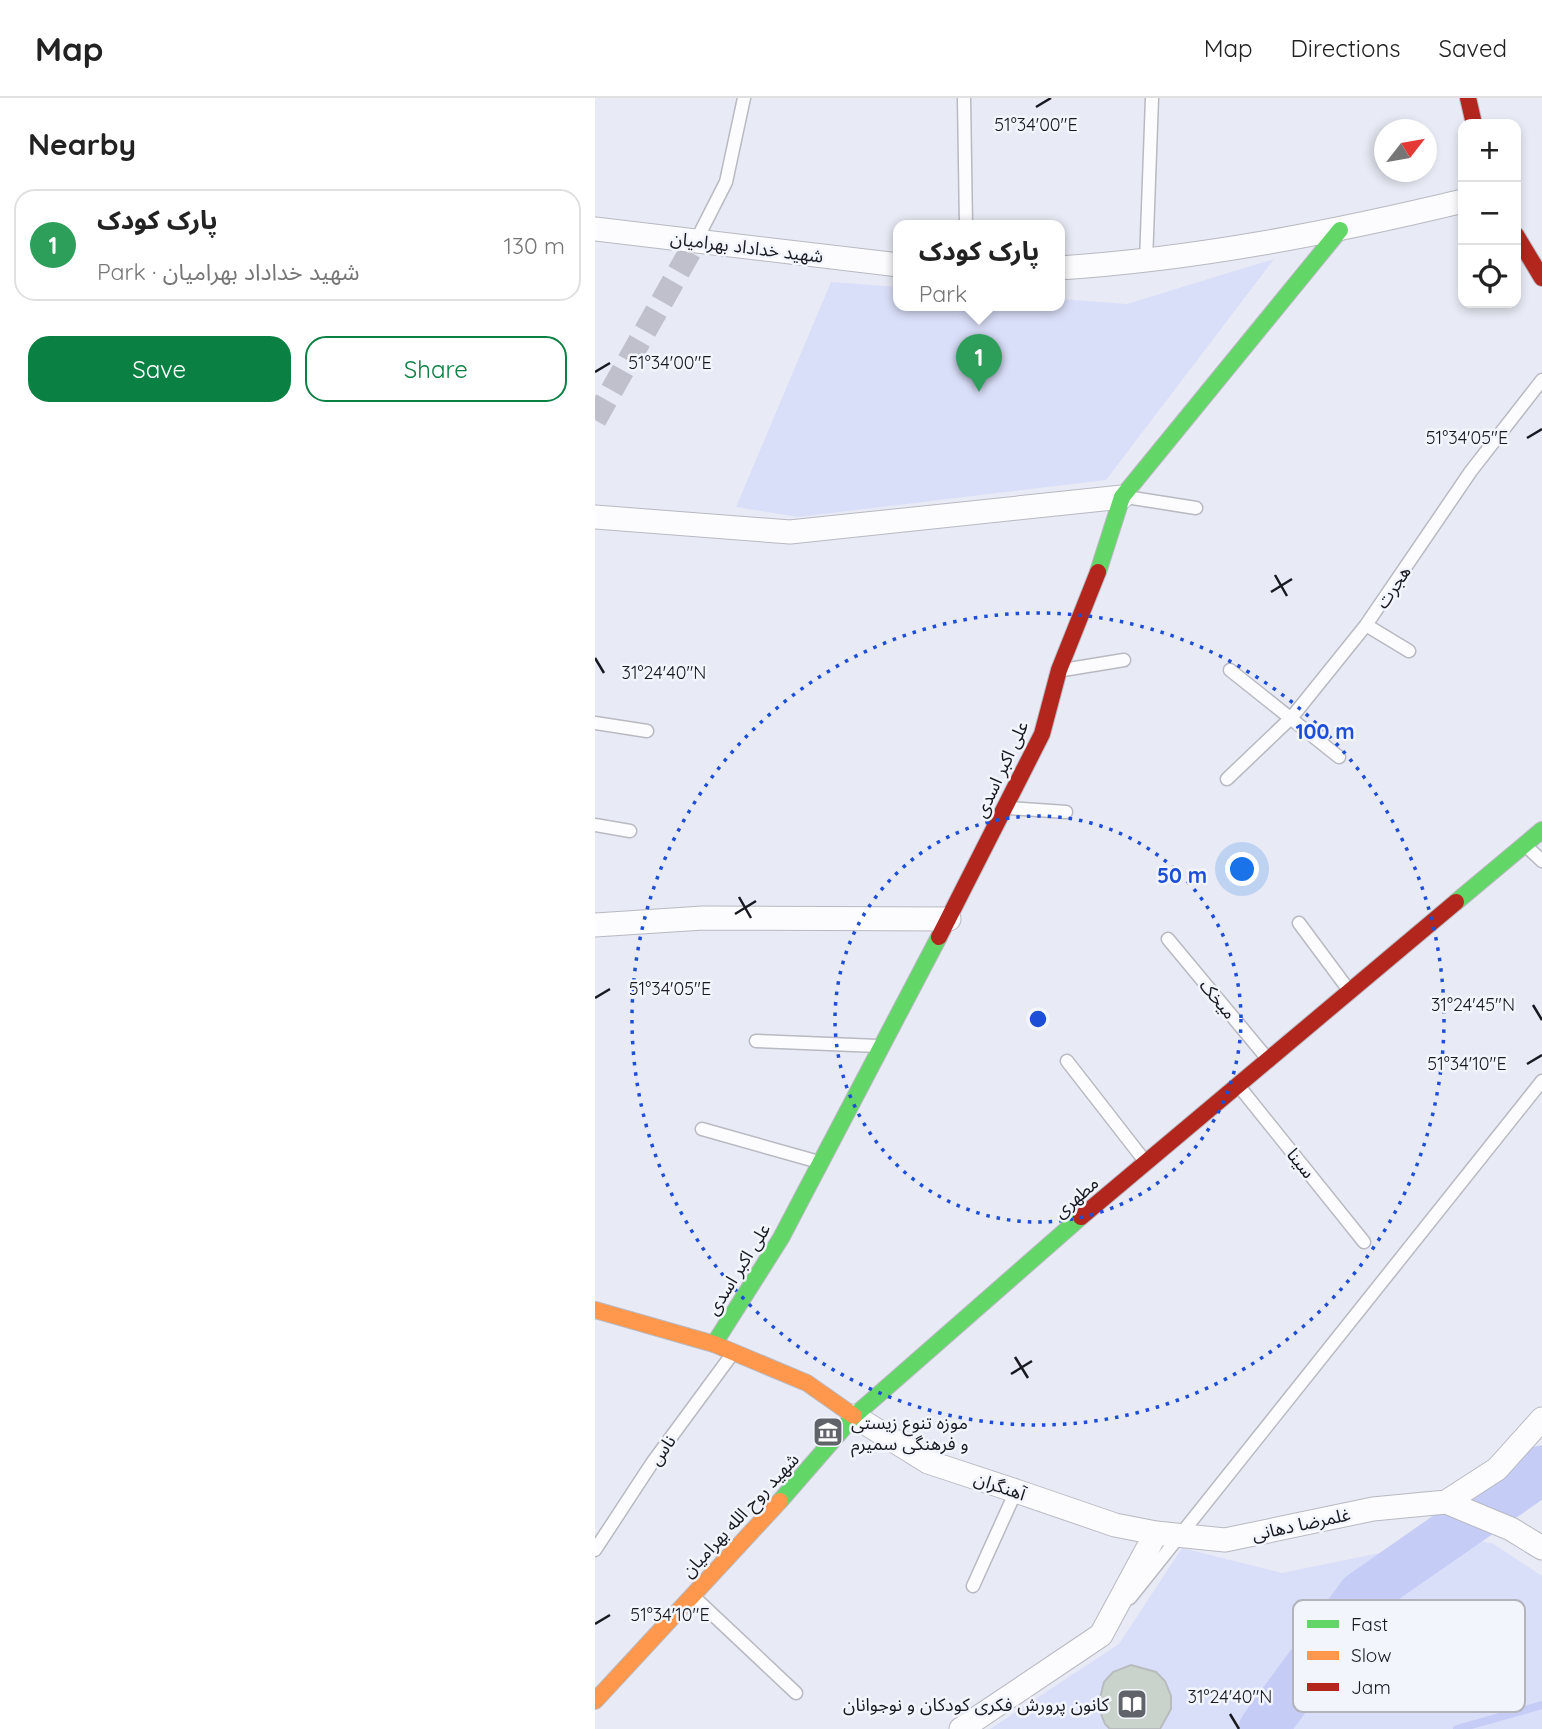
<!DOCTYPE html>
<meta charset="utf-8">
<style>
:root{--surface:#fff;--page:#f2f2f2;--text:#222;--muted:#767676;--line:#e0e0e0;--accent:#0b8043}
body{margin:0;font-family:Quicksand,"Noto Sans Arabic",sans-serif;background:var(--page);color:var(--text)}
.controls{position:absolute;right:21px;top:21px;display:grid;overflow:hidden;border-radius:14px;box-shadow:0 4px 10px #0003}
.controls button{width:63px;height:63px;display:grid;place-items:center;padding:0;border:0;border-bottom:2px solid var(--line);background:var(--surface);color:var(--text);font:35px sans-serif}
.compass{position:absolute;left:779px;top:21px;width:63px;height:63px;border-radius:50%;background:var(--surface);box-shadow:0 4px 10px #0003;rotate:59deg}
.you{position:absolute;left:648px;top:772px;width:24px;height:24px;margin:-18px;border:5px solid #fff;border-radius:50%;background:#1a73e8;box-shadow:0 0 0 10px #1a73e833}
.badge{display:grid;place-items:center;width:46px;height:46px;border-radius:50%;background:var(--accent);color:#fff;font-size:23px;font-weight:700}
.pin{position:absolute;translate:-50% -58px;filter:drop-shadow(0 2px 4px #0008)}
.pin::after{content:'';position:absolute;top:37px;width:24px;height:21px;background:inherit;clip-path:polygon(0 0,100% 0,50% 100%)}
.popup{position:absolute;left:298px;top:122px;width:172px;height:91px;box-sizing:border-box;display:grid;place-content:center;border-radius:14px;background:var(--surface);filter:drop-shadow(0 2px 5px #0005);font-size:23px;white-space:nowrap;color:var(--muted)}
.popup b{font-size:26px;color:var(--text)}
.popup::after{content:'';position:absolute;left:50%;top:100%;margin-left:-14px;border:14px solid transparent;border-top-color:var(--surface)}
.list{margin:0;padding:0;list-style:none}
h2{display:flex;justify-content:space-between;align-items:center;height:91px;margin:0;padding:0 28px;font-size:30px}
h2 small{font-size:23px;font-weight:400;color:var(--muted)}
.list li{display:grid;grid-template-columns:46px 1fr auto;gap:21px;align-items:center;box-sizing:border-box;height:112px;margin:0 14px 14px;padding:0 14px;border:2px solid var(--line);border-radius:21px}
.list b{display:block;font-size:26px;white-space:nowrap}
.list p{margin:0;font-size:23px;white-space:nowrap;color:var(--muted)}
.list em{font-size:23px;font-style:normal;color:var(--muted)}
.actions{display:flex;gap:14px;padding:21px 28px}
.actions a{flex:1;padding:16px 0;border:2px solid var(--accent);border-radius:21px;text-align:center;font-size:24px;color:var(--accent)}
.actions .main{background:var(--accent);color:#fff}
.icon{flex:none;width:38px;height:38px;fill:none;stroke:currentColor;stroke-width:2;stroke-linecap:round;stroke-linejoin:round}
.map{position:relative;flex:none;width:947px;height:1631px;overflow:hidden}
header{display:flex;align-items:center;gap:42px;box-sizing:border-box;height:98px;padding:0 35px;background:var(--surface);border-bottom:2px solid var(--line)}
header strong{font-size:33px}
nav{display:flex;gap:38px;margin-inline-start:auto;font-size:24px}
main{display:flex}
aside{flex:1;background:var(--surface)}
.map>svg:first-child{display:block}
.green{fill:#dadff9}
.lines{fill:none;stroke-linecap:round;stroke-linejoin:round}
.stream{stroke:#c5ccf6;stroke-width:8}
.river{stroke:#c5ccf6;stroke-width:49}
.building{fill:#c9d2cb;stroke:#b9bcbe;stroke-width:2}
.street-tunnel{stroke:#bfc0cb;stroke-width:23;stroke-dasharray:23 11;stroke-linecap:butt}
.lane-casing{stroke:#b8b9c1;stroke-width:15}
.street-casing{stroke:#b8b9c1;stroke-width:25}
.fast-casing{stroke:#b8b9c1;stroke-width:18}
.slow-casing{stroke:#b8b9c1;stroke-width:18}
.jam-casing{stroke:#b8b9c1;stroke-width:18}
.lane{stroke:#fcfcfe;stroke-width:12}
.street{stroke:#fcfcfe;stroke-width:23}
.fast{stroke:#63d668;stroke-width:16}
.slow{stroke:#ff974d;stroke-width:16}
.jam{stroke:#b3261e;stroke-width:16}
.ticks{fill:none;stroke:#191a21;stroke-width:2.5}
.ring{fill:none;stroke:#1d4ed8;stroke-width:3.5;stroke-dasharray:3.5 7}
.labels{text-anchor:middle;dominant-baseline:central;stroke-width:5;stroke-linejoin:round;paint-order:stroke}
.street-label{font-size:18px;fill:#191a21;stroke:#f3f5fd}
.poi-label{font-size:18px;fill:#191a21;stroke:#f3f5fd;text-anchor:start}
.key{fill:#f3f5fd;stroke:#b2b3bb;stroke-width:2}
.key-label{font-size:19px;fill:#191a21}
.ticks-label{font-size:18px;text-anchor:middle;fill:#191a21;stroke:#f3f5fd;stroke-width:5;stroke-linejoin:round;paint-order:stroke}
.centre{fill:#1d4ed8;stroke:#f3f5fd;stroke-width:3.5}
.ring-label{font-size:21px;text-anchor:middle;font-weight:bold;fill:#1d4ed8;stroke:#f3f5fd;stroke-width:5;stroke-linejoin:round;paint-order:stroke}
</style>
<header>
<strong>Map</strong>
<nav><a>Map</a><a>Directions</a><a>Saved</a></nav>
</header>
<main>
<aside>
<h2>Nearby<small></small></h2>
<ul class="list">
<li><span class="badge" style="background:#2e9e5b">1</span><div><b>پارک کودک</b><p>Park · شهید خداداد بهرامیان</p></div><em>130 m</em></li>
</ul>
<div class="actions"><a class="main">Save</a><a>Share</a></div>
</aside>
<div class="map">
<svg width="947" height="1631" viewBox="0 0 947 1631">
<rect width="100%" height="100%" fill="#e8eaf5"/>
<path class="green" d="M679 161 511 382 203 419 141 409 236 184 303 189 304 208H464L465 201 532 206Z
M858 1440 897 1445 947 1478V1631H395L524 1546 587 1450 687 1475Z"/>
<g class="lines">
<path class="stream" d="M862 1631 947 1607"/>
<path class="river" d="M668 1631 767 1497 947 1372"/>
</g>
<path class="building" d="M536 1567 561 1574 570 1583 576 1598V1611L565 1631H515L510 1626 503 1608 509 1584 518 1574Z"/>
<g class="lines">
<path class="street-tunnel" d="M0 322 101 143"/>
<g class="lane-casing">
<path id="lane" d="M369 0 371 128
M101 143 131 84 149 0
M551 164 557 0
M531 399 601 410
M771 527 814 553
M468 572 529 562
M635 572 744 659
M0 625 52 633
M632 681 697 619 771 527 876 373 947 282
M414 710 471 714
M0 727 35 733
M931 748 947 763
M704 825 753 891
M573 841 671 959
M161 943 283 948
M472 963 549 1062
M643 987 769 1144
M107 1031 224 1064
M0 1452 57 1365 138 1255
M378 1488 421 1393
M98 1498 201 1595
M535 1500 947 983"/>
</g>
<g class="street-casing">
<path id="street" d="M0 131 304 167
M464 170C601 161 735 135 868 103
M0 419 195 434 527 399
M0 827 108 820 354 821
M259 1318 333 1364 421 1393 520 1427 561 1435 630 1442 778 1411 851 1404 902 1371 947 1321
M851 1404 916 1431 947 1450
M366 1631 506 1537 561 1435"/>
</g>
<g class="fast-casing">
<path id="fast" d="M503 474 527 399 745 132
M861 804 947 732
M119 1246 186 1140 344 839
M185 1403 259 1318 486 1119"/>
</g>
<g class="slow-casing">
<path id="slow" d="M0 1212 119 1246 212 1285 259 1318
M0 1603 185 1403"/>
</g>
<g class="jam-casing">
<path id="jam" d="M873 0 879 26
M921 137 947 180
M344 839 447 636 464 572 503 474
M486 1119 861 804"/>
</g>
<use href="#lane" class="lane"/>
<use href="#street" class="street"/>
<use href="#fast" class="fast"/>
<use href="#slow" class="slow"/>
<use href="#jam" class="jam"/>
</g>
<path class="ticks" d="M441 9 456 0M0 274 15 265M932 340 947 331M680 477 692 498M676 494 697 481M0 560 9 575M144 799 156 820M140 816 161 803M0 900 15 891M938 907 947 922M932 966 947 957M420 1259 433 1280M416 1276 437 1263M0 1526 15 1517M635 1616 644 1631"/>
<g class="ring">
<circle cx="443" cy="921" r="203"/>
<circle cx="443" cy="921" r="406"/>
</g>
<defs>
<g id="museum-square" transform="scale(1.575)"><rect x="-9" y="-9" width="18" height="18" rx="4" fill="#61636b" stroke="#f3f5fd"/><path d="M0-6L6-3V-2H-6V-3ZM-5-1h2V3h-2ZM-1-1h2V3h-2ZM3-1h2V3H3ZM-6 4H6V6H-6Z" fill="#fff"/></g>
<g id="library-square" transform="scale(1.575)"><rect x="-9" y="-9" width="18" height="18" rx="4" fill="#61636b" stroke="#f3f5fd"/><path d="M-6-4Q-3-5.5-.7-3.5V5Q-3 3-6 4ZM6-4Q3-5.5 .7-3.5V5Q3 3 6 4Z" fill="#fff"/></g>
</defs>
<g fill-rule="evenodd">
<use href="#museum-square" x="233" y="1334"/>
<use href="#library-square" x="537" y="1606"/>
</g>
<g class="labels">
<g class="street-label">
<text transform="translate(152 149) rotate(7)">شهید خداداد بهرامیان</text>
<text transform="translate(798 489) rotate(-56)">هجرت</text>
<text transform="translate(406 671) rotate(-65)">علی اکبر اسدی</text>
<text transform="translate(623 901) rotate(50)">میخک</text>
<text transform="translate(706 1065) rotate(51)">سینا</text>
<text transform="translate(481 1099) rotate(-41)">مطهری</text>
<text transform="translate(143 1171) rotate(-58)">علی اکبر اسدی</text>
<text transform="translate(67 1352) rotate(-54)">ناس</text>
<text transform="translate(405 1388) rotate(19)">آهنگران</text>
<text transform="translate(145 1417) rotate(-47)">شهید روح الله بهرامیان</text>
<text transform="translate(706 1426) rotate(-12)">غلمرضا دهانی</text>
</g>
<g class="poi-label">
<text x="256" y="1324">موزه تنوع زیستی<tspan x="256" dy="21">و فرهنگی سمیرم</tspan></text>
<text x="514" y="1606" text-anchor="end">کانون پرورش فکری کودکان و نوجوانان</text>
</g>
</g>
<rect x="698" y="1502" width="232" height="112" rx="10" class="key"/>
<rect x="712" y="1522" width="32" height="8" fill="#63d668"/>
<rect x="712" y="1553" width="32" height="9" fill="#ff974d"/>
<rect x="712" y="1585" width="32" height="8" fill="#b3261e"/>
<g class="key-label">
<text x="756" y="1533">Fast</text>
<text x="756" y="1564">Slow</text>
<text x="756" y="1596">Jam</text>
</g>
<g class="ticks-label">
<text x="441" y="33">51°34'00"E</text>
<text x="75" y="271">51°34'00"E</text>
<text x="872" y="346">51°34'05"E</text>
<text x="69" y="581">31°24'40"N</text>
<text x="75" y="897">51°34'05"E</text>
<text x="878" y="913">31°24'45"N</text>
<text x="872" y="972">51°34'10"E</text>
<text x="75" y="1523">51°34'10"E</text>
<text x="635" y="1605">31°24'40"N</text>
</g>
<circle cx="443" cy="921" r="10" class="centre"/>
<g class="ring-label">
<text x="730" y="641">100 m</text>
<text x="587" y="785">50 m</text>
</g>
</svg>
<div class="controls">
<button>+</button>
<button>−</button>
<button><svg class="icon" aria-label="locate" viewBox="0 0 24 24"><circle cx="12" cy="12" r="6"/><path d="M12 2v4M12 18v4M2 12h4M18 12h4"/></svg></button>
</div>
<svg class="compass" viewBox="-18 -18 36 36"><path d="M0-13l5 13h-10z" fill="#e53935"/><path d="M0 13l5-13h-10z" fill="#767676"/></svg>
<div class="you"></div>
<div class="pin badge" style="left:384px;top:294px;background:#2e9e5b">1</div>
<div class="popup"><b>پارک کودک</b>Park</div>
</div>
</main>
